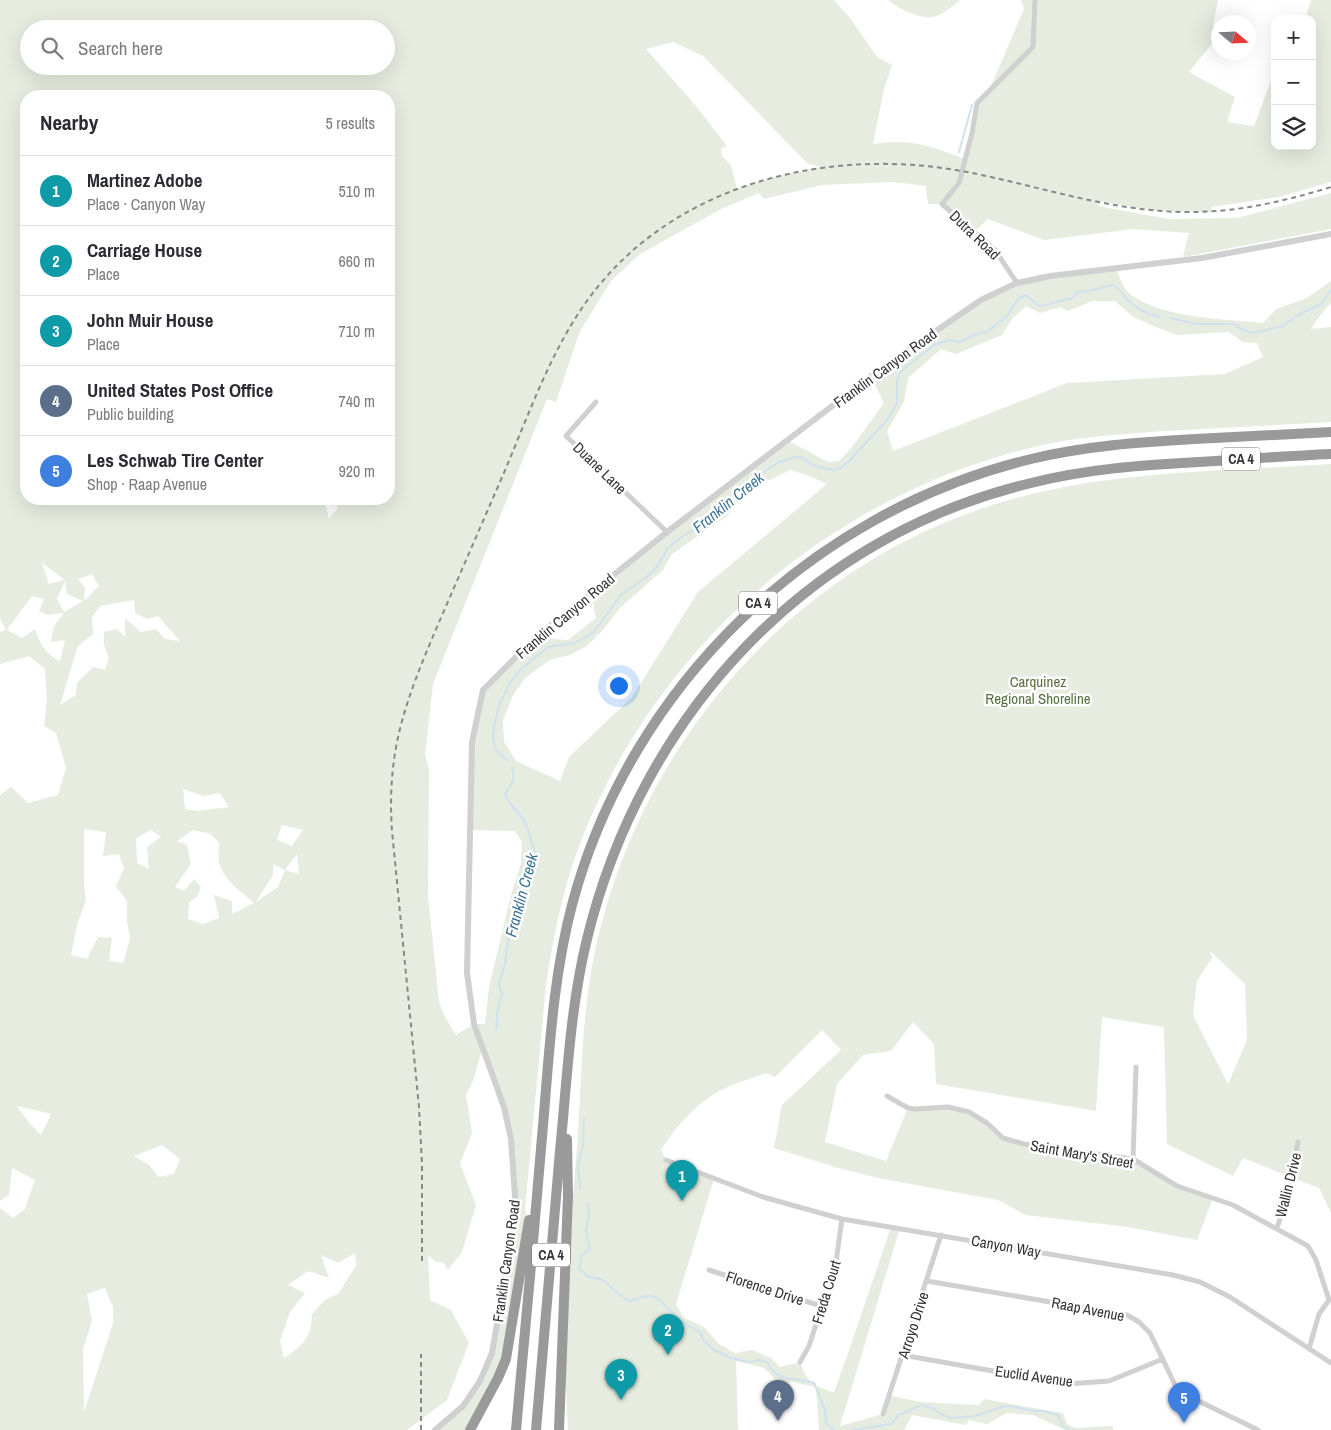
<!DOCTYPE html>
<meta charset="utf-8">
<style>
:root{--surface:#fff;--page:#f7f7f7;--text:#2b2b33;--muted:#7c7c81;--line:#e1e1e2;--accent:#e63946}
body{margin:0;font-family:"Archivo Narrow",sans-serif;background:var(--page);color:var(--text)}
.controls{position:absolute;right:15px;top:15px;display:grid;overflow:hidden;border-radius:10px;box-shadow:0 5px 20px #0002}
.controls button{width:45px;height:45px;display:grid;place-items:center;padding:0;border:0;border-bottom:1px solid var(--line);background:var(--surface);color:var(--text);font:25px sans-serif}
.compass{position:absolute;left:1211px;top:15px;width:45px;height:45px;border-radius:50%;background:var(--surface);box-shadow:0 5px 20px #0002;rotate:109deg}
.you{position:absolute;left:618px;top:685px;width:18px;height:18px;margin:-12px;border:4px solid #fff;border-radius:50%;background:#1a73e8;box-shadow:0 0 0 8px #1a73e833}
.badge{display:grid;place-items:center;width:32px;height:32px;border-radius:50%;background:var(--accent);color:#fff;font-size:16px;font-weight:700}
.pin{position:absolute;translate:-50% -41px;filter:drop-shadow(0 1px 2px #0008)}
.pin::after{content:'';position:absolute;top:26px;width:18px;height:15px;background:inherit;clip-path:polygon(0 0,100% 0,50% 100%)}
.list{margin:0;padding:0;list-style:none}
h2{display:flex;justify-content:space-between;align-items:center;height:65px;margin:0;padding:0 20px;font-size:21px}
h2 small{font-size:16px;font-weight:400;color:var(--muted)}
.list li{display:grid;grid-template-columns:32px 1fr auto;gap:15px;align-items:center;box-sizing:border-box;height:70px;padding:0 20px;border-top:1px solid var(--line)}
.list b{display:block;font-size:19px;white-space:nowrap}
.list p{margin:0;font-size:16px;white-space:nowrap;color:var(--muted)}
.list em{font-size:16px;font-style:normal;color:var(--muted)}
.icon{flex:none;width:28px;height:28px;fill:none;stroke:currentColor;stroke-width:2;stroke-linecap:round;stroke-linejoin:round}
.map{position:relative;flex:none;width:1331px;height:1430px;overflow:hidden}
.search{position:absolute;background:var(--surface);box-shadow:0 5px 20px #0002;left:20px;top:20px;width:375px;height:55px;display:flex;align-items:center;gap:12px;box-sizing:border-box;padding:0 18px;border-radius:28px;color:var(--muted);font-size:19px}
.panel{position:absolute;background:var(--surface);box-shadow:0 5px 20px #0002;left:20px;top:90px;width:375px;height:415px;border-radius:20px}
.map>svg:first-child{display:block}
.green{fill:#e6ecdf;fill-rule:evenodd}
.lines{fill:none;stroke-linecap:round;stroke-linejoin:round}
.stream{stroke:#cfe2ee;stroke-width:2}
.minor{stroke:#d0d0d0;stroke-width:5}
.tertiary{stroke:#d0d0d0;stroke-width:6}
.motorway{stroke:#9a9a9a;stroke-width:10}
.rail{stroke:#888;stroke-width:2;stroke-dasharray:5 4;stroke-linecap:butt}
.labels{text-anchor:middle;dominant-baseline:central;stroke-width:5;stroke-linejoin:round;paint-order:stroke}
.shield{fill:#fff;stroke:#707070;stroke-width:1}
.shield-label{font-size:14px;font-weight:bold;fill:#333}
.street-label{font-size:15px;fill:#333;stroke:#fff}
.park-label{font-size:15px;fill:#56703f;stroke:#fff}
.water-label{font-size:16px;font-style:italic;fill:#3f7597;stroke:#fff}
</style>
<div class="map">
<svg width="1331" height="1430" viewBox="0 0 1331 1430">
<rect width="100%" height="100%" fill="#fff"/>
<path class="green" d="M0 0H834L850 18 877 57 892 65 884 89 873 144C911 138 930 146 965 159L977 103 989 91 1024 9 1021 0H1218L1213 25 1215 40 1189 72 1235 97 1227 122 1254 126 1275 70V146H1312V19H1305L1311 0H1331V182L1279 197 1211 207 1212 212 1158 211 1099 201 1098 206 1168 219 1237 218 1331 193V229L1183 257 1189 233 1134 229 1044 240 988 219 974 232 942 204H929L927 199 926 186 891 182 822 185 764 199 759 193 721 209 640 254 611 281 580 331 556 402 547 399 433 684 425 755 429 769 428 896 439 1002 446 1019 456 1035 474 1024H485L489 987 511 895 521 864 522 842 515 831 471 830 472 742 483 690 535 638 568 640 596 618 591 593 787 440 828 462 839 461 852 447 884 403 871 377 938 329 1017 283 1116 269C1119 275 1122 285 1126 290 1153 318 1225 319 1263 323L1276 309 1307 298 1331 281V303L1321 314 1311 329 1331 327V422C1275 425 1220 428 1164 431 1127 434 1089 436 1052 443 837 488 655 643 578 849 562 893 553 939 546 985L525 1209 528 1223 506 1359 470 1430H435L463 1406 492 1353 515 1196 511 1139 482 1050 473 1081 466 1095 472 1133 460 1163 476 1205 462 1252 448 1270 443 1262H436L428 1255 430 1300 451 1310 469 1343 447 1400 407 1430H0V1208L13 1218 25 1209 35 1180 12 1168 9 1195 0 1201V795L11 787 28 803 58 795 66 768 56 733 44 726 47 700 45 669 29 656 0 664V632L6 630 0 618ZM29 29H386V66H29ZM673 42 703 56 808 164 821 167 773 177 737 189 731 165 722 156 721 149 727 146 696 106 646 49ZM26 96H389V499H334L338 508 329 518 324 499H26ZM1092 301H1115L1132 316 1153 326 1177 335 1229 332 1243 342 1257 343 1263 357 1225 374 1067 383 893 451 887 431 904 402 908 378 941 349 956 354 1002 335 1012 319 1026 306 1040 313 1060 307 1068 311ZM790 470 804 474 827 484 698 592 632 697 569 757 560 781 516 761 504 742 503 721 512 697 525 678 550 660 570 655 587 646 603 630 620 608 663 570 672 554 727 516 744 492ZM42 563 65 580H64L49 584ZM92 574 99 586 84 601 85 588 78 579ZM65 581 67 594 83 601 64 612 57 599ZM32 596 44 599 39 611 47 615 64 613 54 626 51 642 65 640 60 661C45 654 40 644 35 629L22 638 7 630ZM134 600 135 613 147 619 158 616 180 641 165 639 156 629 141 632 125 618V637L117 629 104 632V645L109 658 105 670 93 667 77 683 76 695 60 705 78 646 93 634 92 617 100 606ZM183 789 204 796 220 793 229 807 198 811 185 809ZM282 825 303 830 292 846 277 840ZM84 829 106 832 103 856 119 854 124 868 116 886 127 901V921L130 939 123 963 109 961 112 938 98 937 87 959 71 955 77 925 86 900 84 885ZM151 830 161 837 147 847 149 869 137 863 136 838ZM193 830 211 834 219 843C219 849 218 858 219 863 225 882 241 891 254 903L232 914V901L214 895 219 918 203 924 188 919 189 902 197 897 201 887 194 879 184 891 175 887 191 864 187 845 177 841ZM297 854 299 874 285 870ZM273 864 285 870 278 887 256 902 273 875ZM17 1106 51 1114 41 1135 30 1124ZM162 1145 180 1159 174 1174 159 1177 149 1165 134 1156ZM355 1253 356 1266 338 1294 326 1299 312 1314C312 1336 302 1347 284 1358L280 1341 290 1312 305 1293 288 1285 308 1271 329 1278 321 1255 338 1263ZM105 1288 113 1307V1323L84 1412 83 1349 92 1321 87 1294Z
M888 0H960C952 6 946 13 936 16 922 21 899 9 888 0Z
M1331 464V1213L1319 1188 1243 1158 1233 1176 1167 1144 1164 1027 1102 1017 1096 1111 936 1084 934 1044 913 1022 891 1051 863 1055 837 1084 825 1142 886 1161 908 1108 948 1107 969 1112 1003 1138 1024 1144 1133 1159 1177 1186 1213 1198 1197 1240 1128 1227 1026 1215 998 1200 878 1178 835 1167 774 1148 782 1105 841 1050 822 1030 775 1077 766 1073C753 1078 738 1082 725 1088 698 1101 677 1125 661 1150L666 1160 714 1179 676 1304 683 1317 704 1327 719 1344 735 1353 752 1350 771 1358 780 1367 800 1362C808 1383 812 1386 834 1392L847 1356 891 1227 900 1228 840 1426 883 1414 889 1395 920 1402 979 1405 984 1399 1063 1413 1067 1424 1075 1428 1113 1426V1430H1065L1033 1415 1007 1413 987 1424 969 1420 966 1425 912 1415 904 1430H819L816 1387 792 1382 780 1384 764 1368 736 1361 738 1430H568C562 1336 569 1240 577 1147 582 1081 581 1016 595 951 639 747 786 574 986 507 1097 470 1215 472 1331 464ZM1210 951 1245 984 1247 1040 1228 1084 1193 1015 1197 981 1212 958Z"/>
<g class="lines">
<path class="stream" d="M959 152 972 105
M1170 318 1196 324H1234L1241 329 1253 333 1283 326 1298 315 1321 304 1331 290
M507 760 496 750 493 740 494 725 500 703 510 683 520 670 548 647 575 643 594 632 621 595 649 575 657 567 667 549 683 536 712 519 722 510 741 487 777 463 795 457 804 458 812 465 833 470 841 468 848 462 888 419 897 403V381L900 372 934 345 948 340 960 342 976 334 987 332 1008 315 1018 299 1026 295 1039 306C1051 305 1060 299 1071 299L1078 292 1088 291 1113 285C1120 289 1122 293 1127 299 1136 309 1147 314 1160 317
M496 1030 498 1008 502 995 499 984 505 964 508 941 521 888 532 865 535 852 528 830 523 819 509 802 505 794C511 786 516 778 512 768
M580 1189 578 1166 583 1145 584 1119
M587 1204 589 1212 586 1231 590 1248 582 1255 579 1269 589 1277 601 1279 628 1301 647 1296 656 1297 681 1321 701 1333 703 1340 714 1350 731 1358 750 1362 758 1360 767 1362C779 1385 794 1376 814 1383L825 1410 826 1423 834 1430
M852 1430 891 1424 899 1415 922 1405 931 1408 943 1415 951 1418 975 1416 1005 1406 1016 1407 1032 1411H1043L1058 1415 1063 1426 1070 1430"/>
<path class="minor" d="M1017 283 995 250 942 204 959 183 972 133 977 103 1033 47 1035 0
M596 402 566 436 667 532
M887 1096 908 1108 914 1109 948 1107 969 1112 987 1123 1003 1138 1024 1144 1133 1159 1177 1186 1233 1205 1308 1246 1316 1260 1329 1300 1319 1314 1309 1349
M1133 1159 1136 1067
M666 1160 763 1197 842 1219 1173 1275 1200 1282 1230 1297 1331 1363
M1277 1228 1288 1193 1298 1142
M709 1270 821 1306
M927 1281 1127 1315 1139 1322 1150 1333 1178 1391 1258 1430
M902 1355 1067 1384 1109 1381 1163 1359
M800 1362 809 1346 836 1262 842 1219
M883 1414 941 1235"/>
<path class="tertiary" d="M435 1430 463 1406 480 1381 492 1353 511 1243 515 1196 511 1139 504 1107 474 1024 467 973 472 742 483 690 535 638 667 532 882 368 981 300 1017 283 1050 276 1202 258 1331 234"/>
<path class="motorway" d="M470 1430 498 1378 506 1359 529 1220
M516 1430C525 1332 534 1235 542 1137 549 1059 552 981 572 905 630 686 811 512 1031 459 1085 446 1140 442 1195 439 1241 437 1286 434 1331 432
M536 1430C544 1337 552 1244 560 1151 567 1081 570 1008 587 939 641 717 805 537 1031 483 1086 469 1142 465 1199 462 1243 459 1287 456 1331 454
M559 1430 568 1196 567 1139"/>
<path class="rail" d="M422 1261V1164L419 1107 392 831C390 801 391 772 397 742 406 698 425 655 443 613 463 567 483 521 503 475 527 419 548 358 582 308 666 184 827 145 967 172 1039 186 1110 211 1183 212 1234 213 1282 202 1331 187
M421 1430V1354"/>
</g>
<g class="labels">
<g class="shield">
<rect x="1222" y="447.5" width="38" height="23" rx="4"/>
<rect x="739" y="591.5" width="38" height="23" rx="4"/>
<rect x="532" y="1243.5" width="38" height="23" rx="4"/>
</g>
<g class="shield-label">
<text x="1241" y="459">CA 4</text>
<text x="758" y="603">CA 4</text>
<text x="551" y="1255">CA 4</text>
</g>
<g class="street-label">
<text transform="translate(975 235) rotate(44)">Dutra Road</text>
<text transform="translate(885 368) rotate(-36)">Franklin Canyon Road</text>
<text transform="translate(600 468) rotate(44)">Duane Lane</text>
<text transform="translate(565 616) rotate(-40)">Franklin Canyon Road</text>
<text transform="translate(1082 1154) rotate(10)">Saint Mary's Street</text>
<text transform="translate(1288 1185) rotate(-76)">Wallin Drive</text>
<text transform="translate(1006 1246) rotate(10)">Canyon Way</text>
<text transform="translate(506 1261) rotate(-82)">Franklin Canyon Road</text>
<text transform="translate(765 1288) rotate(18)">Florence Drive</text>
<text transform="translate(826 1292) rotate(-73)">Freda Court</text>
<text transform="translate(1088 1309) rotate(11)">Raap Avenue</text>
<text transform="translate(913 1325) rotate(-72)">Arroyo Drive</text>
<text transform="translate(1034 1376) rotate(8)">Euclid Avenue</text>
</g>
<g class="park-label">
<text x="1038" y="681">Carquinez<tspan x="1038" dy="17">Regional Shoreline</tspan></text>
</g>
<g class="water-label">
<text transform="translate(728 502) rotate(-39)">Franklin Creek</text>
<text transform="translate(521 895) rotate(-75)">Franklin Creek</text>
</g>
</g>
</svg>
<div class="controls">
<button>+</button>
<button>−</button>
<button><svg class="icon" aria-label="layers" viewBox="0 0 24 24"><path d="M12 4l9 5-9 5-9-5zM3 14l9 5 9-5"/></svg></button>
</div>
<svg class="compass" viewBox="-18 -18 36 36"><path d="M0-13l5 13h-10z" fill="#e53935"/><path d="M0 13l5-13h-10z" fill="#7c7c81"/></svg>
<div class="you"></div>
<div class="pin badge" style="left:682px;top:1201px;background:#0f9aa8">1</div>
<div class="pin badge" style="left:668px;top:1355px;background:#0f9aa8">2</div>
<div class="pin badge" style="left:621px;top:1400px;background:#0f9aa8">3</div>
<div class="pin badge" style="left:778px;top:1421px;background:#5c6f8a">4</div>
<div class="pin badge" style="left:1184px;top:1423px;background:#3f7fe0">5</div>
<div class="search"><svg class="icon" aria-label="search" viewBox="0 0 24 24"><circle cx="10" cy="10" r="6"/><path d="M15 15l6 6"/></svg>Search here</div>
<section class="panel">
<h2>Nearby<small>5 results</small></h2>
<ul class="list">
<li><span class="badge" style="background:#0f9aa8">1</span><div><b>Martinez Adobe</b><p>Place · Canyon Way</p></div><em>510 m</em></li>
<li><span class="badge" style="background:#0f9aa8">2</span><div><b>Carriage House</b><p>Place</p></div><em>660 m</em></li>
<li><span class="badge" style="background:#0f9aa8">3</span><div><b>John Muir House</b><p>Place</p></div><em>710 m</em></li>
<li><span class="badge" style="background:#5c6f8a">4</span><div><b>United States Post Office</b><p>Public building</p></div><em>740 m</em></li>
<li><span class="badge" style="background:#3f7fe0">5</span><div><b>Les Schwab Tire Center</b><p>Shop · Raap Avenue</p></div><em>920 m</em></li>
</ul>
</section>
</div>
